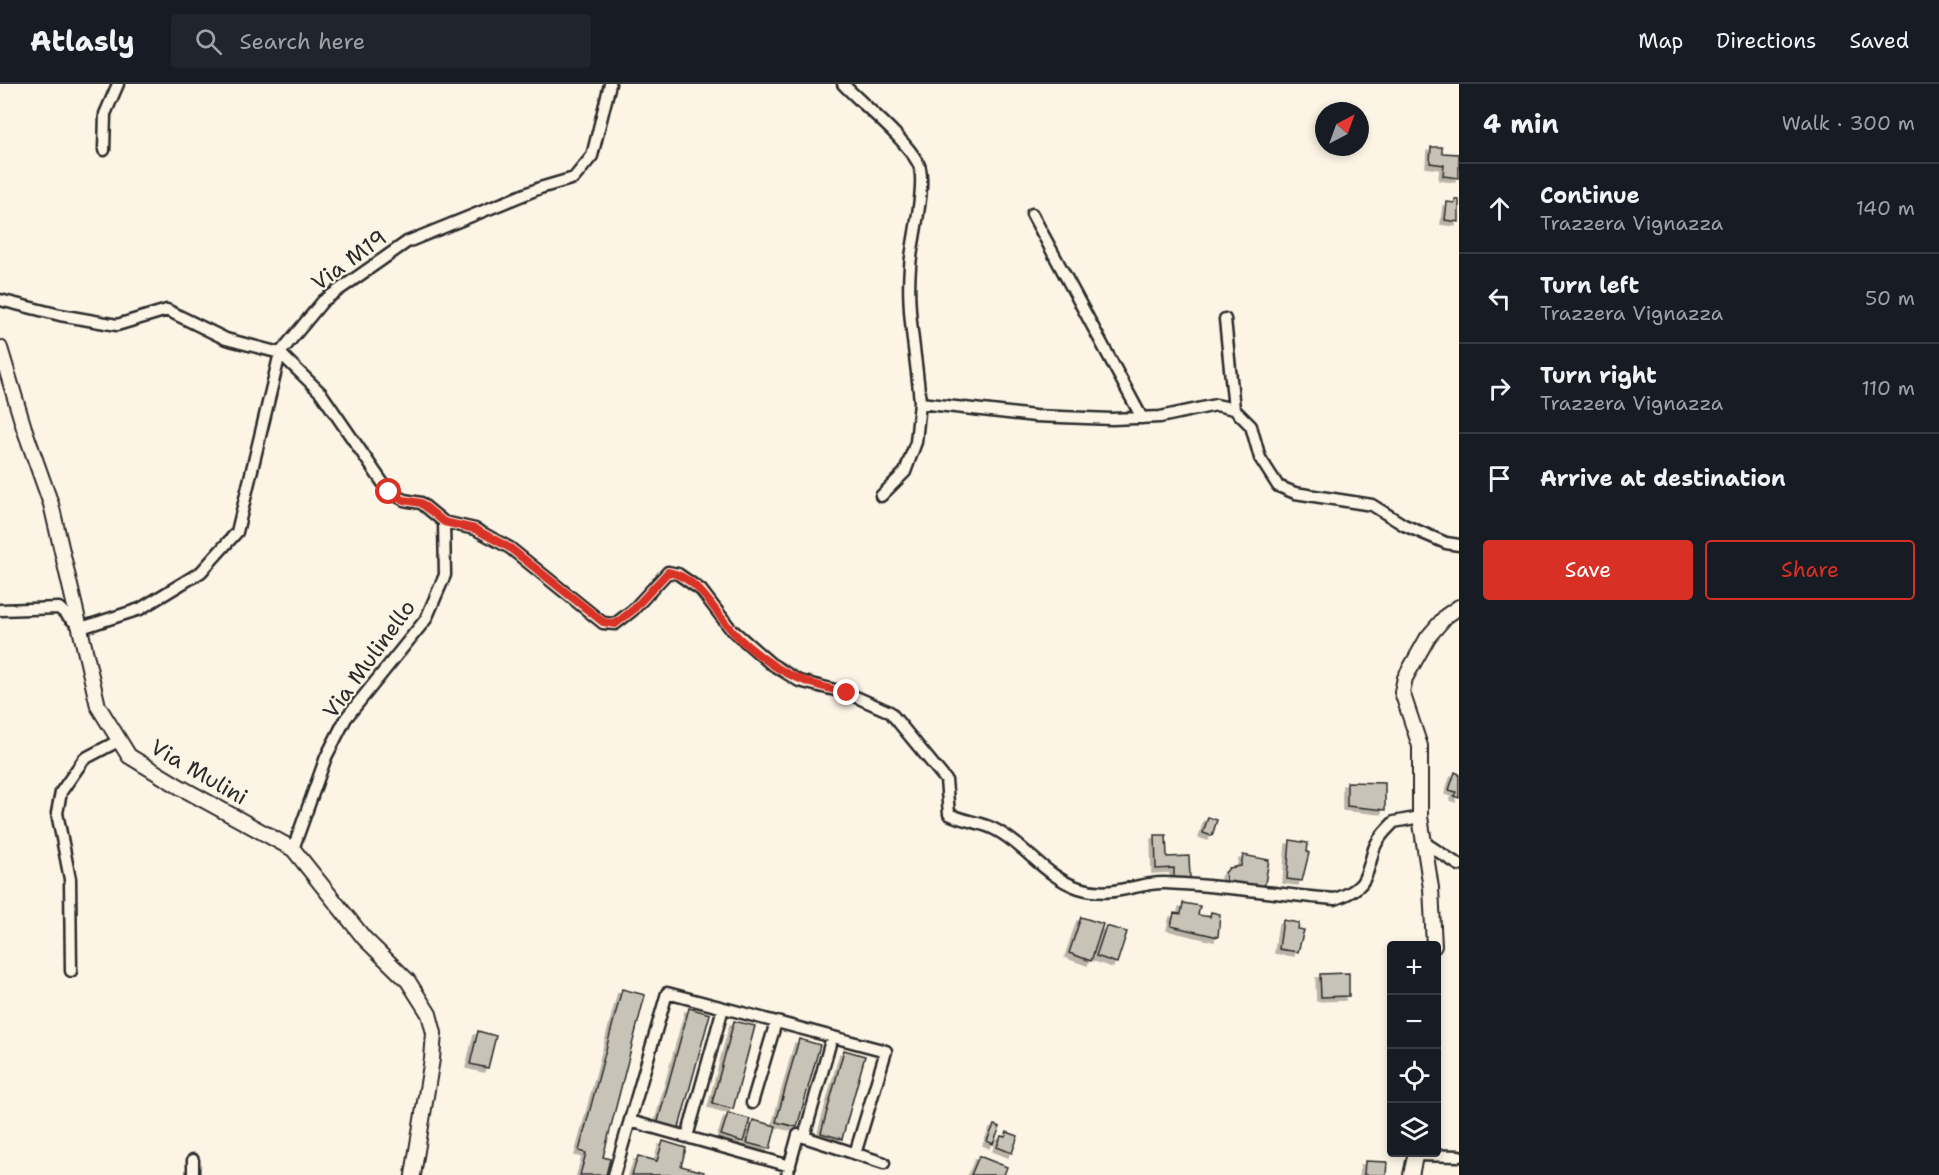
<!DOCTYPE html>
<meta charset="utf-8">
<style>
:root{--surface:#171b24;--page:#20242c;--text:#f1f3f6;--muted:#9ea1a6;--line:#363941;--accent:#d93025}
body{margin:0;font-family:"Shantell Sans",sans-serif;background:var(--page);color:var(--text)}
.controls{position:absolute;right:18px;bottom:18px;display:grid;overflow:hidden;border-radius:6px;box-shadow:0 3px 9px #0003}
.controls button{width:54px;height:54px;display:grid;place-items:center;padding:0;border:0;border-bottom:2px solid var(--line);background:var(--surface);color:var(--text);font:30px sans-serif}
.compass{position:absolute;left:1315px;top:18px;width:54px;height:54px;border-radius:50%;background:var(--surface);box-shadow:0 3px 9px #0003;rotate:41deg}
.stop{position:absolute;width:18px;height:18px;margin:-14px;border:4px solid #d93025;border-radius:50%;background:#fff}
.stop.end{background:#d93025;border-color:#fff;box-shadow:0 2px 6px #0008}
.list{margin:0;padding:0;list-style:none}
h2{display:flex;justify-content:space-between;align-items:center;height:78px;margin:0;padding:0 24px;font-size:26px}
h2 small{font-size:20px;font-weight:400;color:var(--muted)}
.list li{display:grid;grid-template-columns:39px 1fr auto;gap:18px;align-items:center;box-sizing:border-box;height:90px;padding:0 24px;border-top:2px solid var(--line)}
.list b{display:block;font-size:22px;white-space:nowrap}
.list p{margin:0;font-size:20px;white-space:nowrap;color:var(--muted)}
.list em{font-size:20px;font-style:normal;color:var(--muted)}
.actions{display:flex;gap:12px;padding:18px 24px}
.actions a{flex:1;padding:14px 0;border:2px solid var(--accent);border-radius:6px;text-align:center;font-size:21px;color:var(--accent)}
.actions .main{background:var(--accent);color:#fff}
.icon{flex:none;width:33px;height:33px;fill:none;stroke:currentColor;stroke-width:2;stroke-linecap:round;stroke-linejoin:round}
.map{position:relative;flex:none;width:1459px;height:1091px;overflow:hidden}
header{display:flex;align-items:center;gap:36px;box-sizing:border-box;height:84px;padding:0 30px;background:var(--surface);border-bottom:2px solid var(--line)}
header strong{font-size:28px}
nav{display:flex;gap:33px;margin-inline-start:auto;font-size:21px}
.search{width:420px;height:54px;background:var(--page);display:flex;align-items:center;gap:15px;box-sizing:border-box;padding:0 21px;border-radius:6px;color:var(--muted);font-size:22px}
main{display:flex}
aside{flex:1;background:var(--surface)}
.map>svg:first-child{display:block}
.building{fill:#c8c3b7;stroke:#2b2b2b;stroke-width:1.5;filter:url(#shadow)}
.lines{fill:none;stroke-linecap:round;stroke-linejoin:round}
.minor-casing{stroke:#2b2b2b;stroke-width:15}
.tertiary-casing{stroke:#2b2b2b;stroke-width:18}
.minor{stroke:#fcf5e5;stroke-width:10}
.tertiary{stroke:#fcf5e5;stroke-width:14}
.route{stroke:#d93025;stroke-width:8}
.labels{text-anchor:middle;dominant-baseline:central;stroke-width:4.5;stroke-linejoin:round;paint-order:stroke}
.street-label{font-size:22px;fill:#2b2b2b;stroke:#fcf5e5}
</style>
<header>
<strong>Atlasly</strong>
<div class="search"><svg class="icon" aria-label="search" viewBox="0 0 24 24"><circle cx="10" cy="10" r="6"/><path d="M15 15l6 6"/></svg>Search here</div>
<nav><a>Map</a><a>Directions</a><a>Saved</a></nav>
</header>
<main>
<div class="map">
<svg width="1459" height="1091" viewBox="0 0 1459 1091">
<defs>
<filter id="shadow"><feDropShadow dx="-4" dy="4" stdDeviation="0" flood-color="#0004"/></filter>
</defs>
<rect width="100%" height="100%" fill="#fcf5e5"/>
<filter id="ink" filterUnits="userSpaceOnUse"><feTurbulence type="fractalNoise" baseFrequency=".0167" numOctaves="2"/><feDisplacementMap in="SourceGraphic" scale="12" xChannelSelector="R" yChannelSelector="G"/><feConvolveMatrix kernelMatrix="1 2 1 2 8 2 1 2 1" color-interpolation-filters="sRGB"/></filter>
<g filter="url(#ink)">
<path class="building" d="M1431 63H1442V69L1459 70V94L1443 92 1444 81 1430 79Z
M1455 115 1459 116V138L1445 136 1447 118 1455 119Z
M1455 688 1459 690V714L1454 712 1456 708 1449 706Z
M1347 698 1385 699V726L1347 722Z
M1208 733 1217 736 1212 752 1203 749Z
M1155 751H1166L1167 773 1189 772 1190 794 1174 795V784L1156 785Z
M1290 756 1308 759 1307 768 1309 769 1302 797 1287 795Z
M1243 771 1269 776 1264 805 1228 804 1225 789 1229 784 1241 782Z
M1183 819 1200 822 1198 831 1210 833 1211 828 1220 830 1218 853 1171 842 1174 829 1181 830Z
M1081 833 1103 840 1091 877 1069 869Z
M1283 836 1299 839 1298 845 1304 846 1298 868 1279 865Z
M1106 842 1127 848 1117 879 1096 872Z
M1349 889V912L1321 913 1320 890Z
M622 905 645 911 603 1073 610 1075 606 1091H580L586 1069 579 1067Z
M689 924 710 930 678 1047 657 1041Z
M734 937 755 942 733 1025 712 1019Z
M478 947 496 952 488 984 470 980Z
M799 955 820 961 797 1043 776 1038Z
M844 966 865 972 842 1055 821 1049Z
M728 1029 750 1035 743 1058 721 1051Z
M753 1036 776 1042 770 1065 747 1059Z
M994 1041 1000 1043 993 1060 987 1057Z
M1007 1048 1018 1052 1012 1069 997 1063 1001 1052 1005 1053Z
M663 1057 686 1064 681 1082 704 1088 703 1091H632L638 1072 657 1077Z
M979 1072 1007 1083 1004 1091H971Z
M1365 1077 1387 1078 1386 1091H1364Z"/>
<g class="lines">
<g class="minor-casing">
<path id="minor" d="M843 0C864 22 904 53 918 79 928 97 911 160 910 183 906 228 917 274 920 319L1035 332 1112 335 1160 333 1216 321 1234 325 1251 342 1260 374 1278 402 1295 409 1372 421 1404 441 1446 459 1459 461
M104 66 105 30 118 0
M1032 130 1142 334
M0 216 60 231 117 241 167 226 226 255 280 269 321 309 389 408 404 416 421 419 444 438 475 445 510 464 603 539 615 540 633 526 668 488 678 490 701 506 730 544 770 579 799 597 847 609 890 628 946 696 949 730C963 737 979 738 992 744 1024 759 1045 793 1079 804 1115 815 1135 798 1165 799 1222 801 1278 811 1335 815 1365 804 1365 797 1373 768 1376 756 1386 746 1394 738L1420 733
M1225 235 1234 325
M881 412 905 388 916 358 920 319
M0 526 59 524 81 544 140 525 201 488 237 448 280 269 323 217 407 158 540 104 574 94 592 72 610 0
M1422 757 1459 781
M293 765 326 673 346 634 426 535 445 491 444 438
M71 887 70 795 57 729 61 708 84 675 120 656
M752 1019 776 938
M630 1037 790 1082
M687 1053 723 924
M804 1053 832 953
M1416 1071 1459 1072
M193 1091V1076
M614 1091 667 909 886 967 855 1070
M787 1091 798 1051 884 1079"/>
</g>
<g class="tertiary-casing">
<path id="tertiary" d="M0 264 24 344 51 420 98 622 129 672 180 703 293 765 364 854 408 897 429 930 434 949 432 975 413 1091
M1434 862 1431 804 1420 733V662L1402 608 1405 594 1428 553 1446 532 1459 523
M1411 1091 1416 1068"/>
</g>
<use href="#minor" class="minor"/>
<use href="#tertiary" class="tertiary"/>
</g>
</g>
<g class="lines" filter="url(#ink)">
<path class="route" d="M389 408 404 416 421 419 444 438 475 445 510 464 603 538 615 540 633 526 668 488C697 493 711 522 728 542 739 556 756 569 770 579 794 596 819 602 847 609"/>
</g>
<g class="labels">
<g class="street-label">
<text transform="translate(349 176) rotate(-36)">Via M19</text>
<text transform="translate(369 575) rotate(-54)">Via Mulinello</text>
<text transform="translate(199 688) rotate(30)">Via Mulini</text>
</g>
</g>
</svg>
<div class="controls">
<button>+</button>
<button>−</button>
<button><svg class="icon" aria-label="locate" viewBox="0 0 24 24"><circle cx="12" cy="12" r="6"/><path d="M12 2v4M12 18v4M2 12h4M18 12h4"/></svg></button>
<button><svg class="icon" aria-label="layers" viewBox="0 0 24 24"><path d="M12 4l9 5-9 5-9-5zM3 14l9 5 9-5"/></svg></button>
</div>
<svg class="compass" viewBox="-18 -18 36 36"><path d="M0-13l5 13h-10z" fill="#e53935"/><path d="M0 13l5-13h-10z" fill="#9ea1a6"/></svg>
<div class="stop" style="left:389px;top:408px"></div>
<div class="stop end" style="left:847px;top:609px"></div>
</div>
<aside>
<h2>4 min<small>Walk · 300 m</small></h2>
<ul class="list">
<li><svg class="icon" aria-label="ahead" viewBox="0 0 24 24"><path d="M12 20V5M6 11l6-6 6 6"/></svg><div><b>Continue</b><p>Trazzera Vignazza</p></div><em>140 m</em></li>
<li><svg class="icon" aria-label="left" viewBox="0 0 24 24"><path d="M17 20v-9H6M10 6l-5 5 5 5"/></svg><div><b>Turn left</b><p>Trazzera Vignazza</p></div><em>50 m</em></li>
<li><svg class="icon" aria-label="right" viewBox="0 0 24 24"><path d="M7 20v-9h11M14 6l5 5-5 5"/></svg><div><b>Turn right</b><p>Trazzera Vignazza</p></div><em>110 m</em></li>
<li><svg class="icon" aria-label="arrive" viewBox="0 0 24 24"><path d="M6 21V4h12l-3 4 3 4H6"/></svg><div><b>Arrive at destination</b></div></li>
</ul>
<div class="actions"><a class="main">Save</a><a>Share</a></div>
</aside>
</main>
